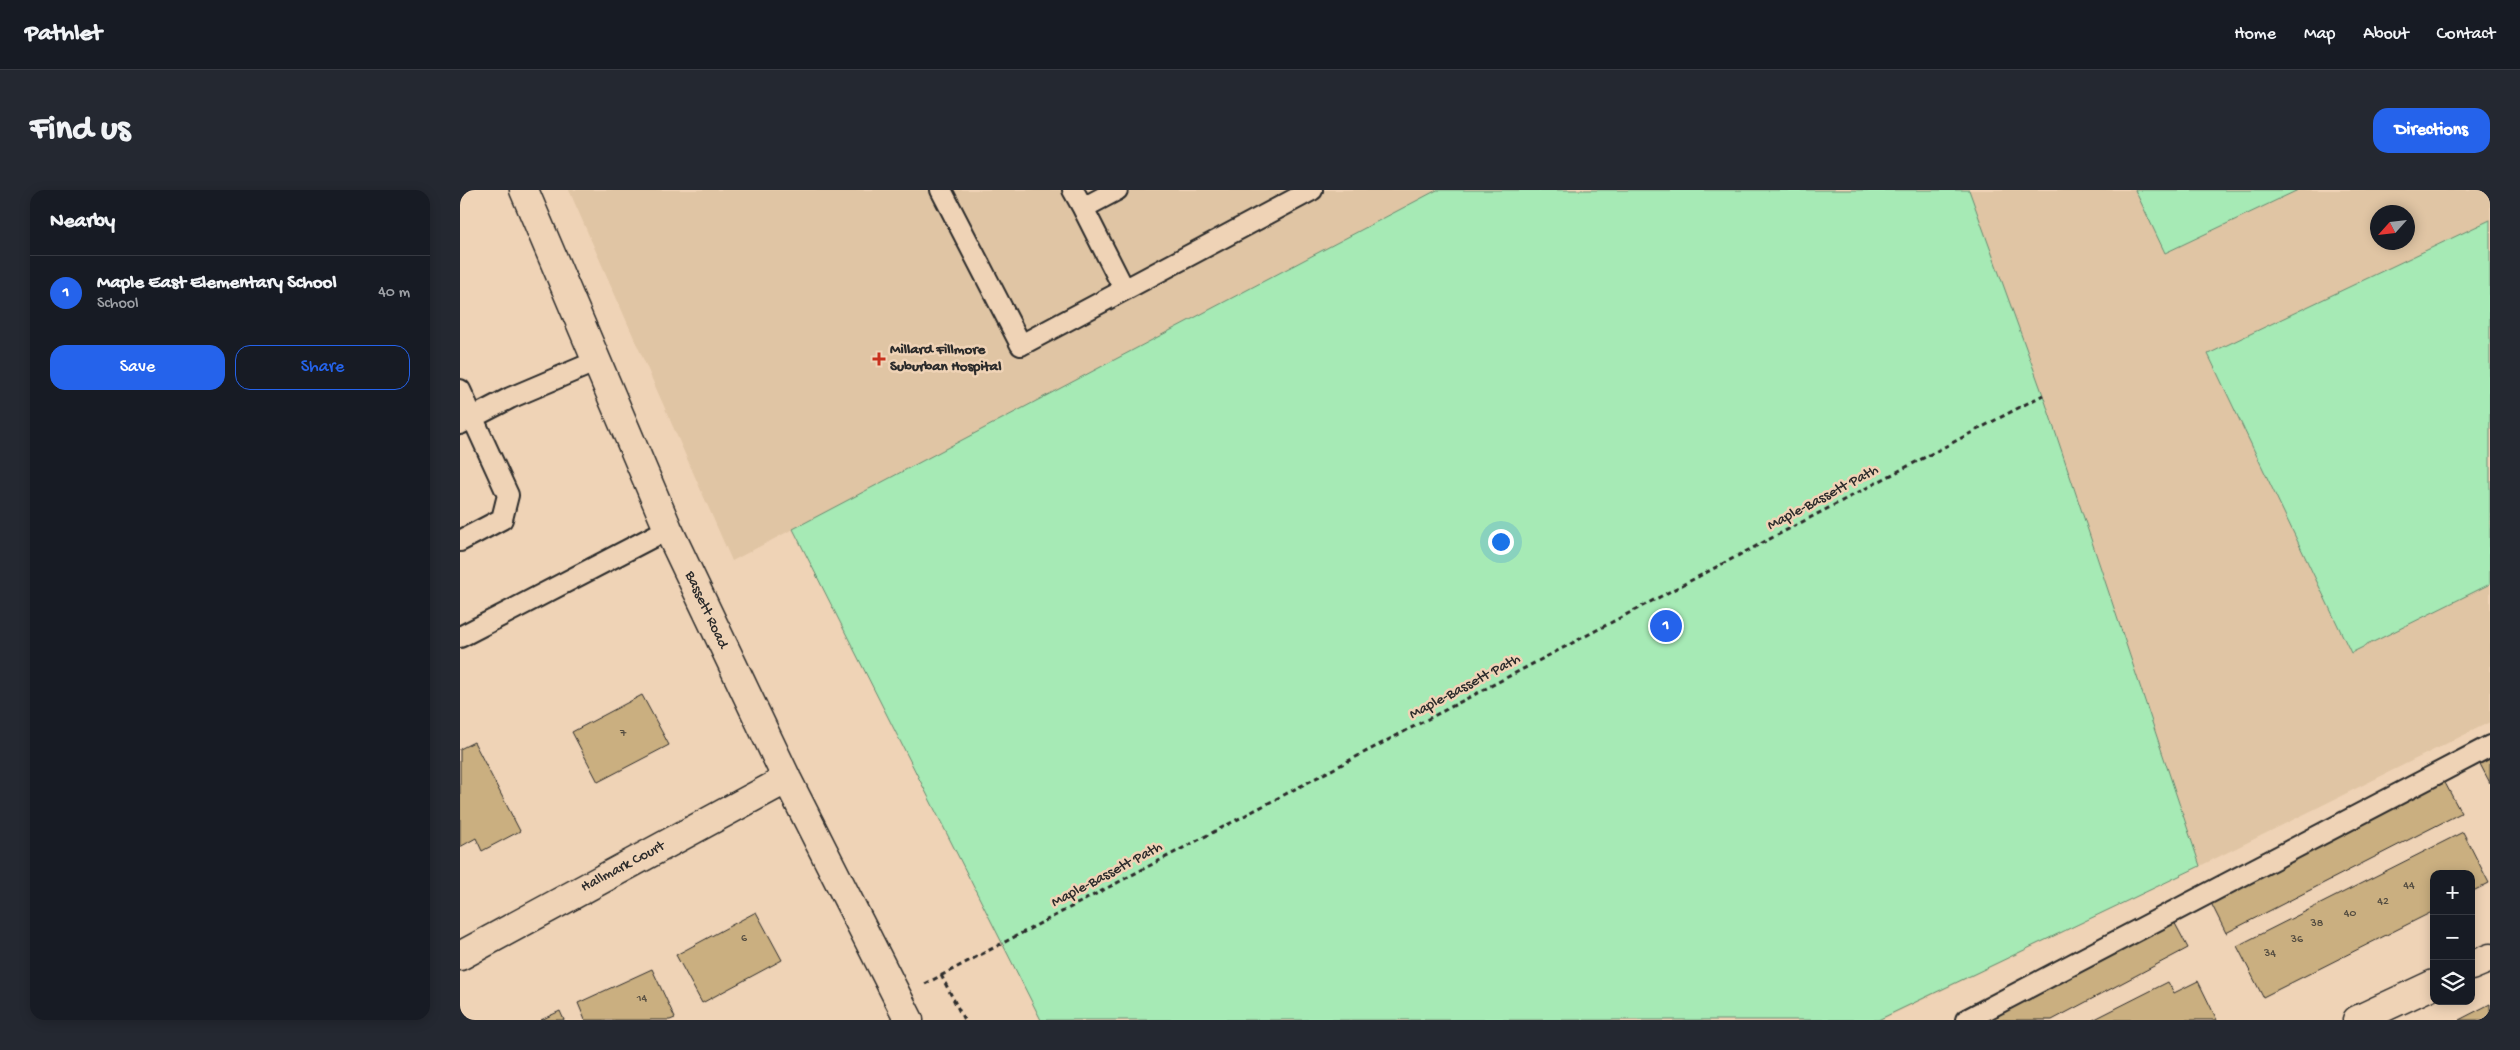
<!DOCTYPE html>
<meta charset="utf-8">
<style>
:root{--surface:#171b24;--page:#242831;--text:#f1f3f6;--muted:#9ea1a6;--line:#363941;--accent:#2563eb}
body{margin:0;font-family:"Gochi Hand",sans-serif;background:var(--page);color:var(--text)}
.controls{position:absolute;right:15px;bottom:15px;display:grid;overflow:hidden;border-radius:10px;box-shadow:0 2px 12px #0003}
.controls button{width:45px;height:45px;display:grid;place-items:center;padding:0;border:0;border-bottom:1px solid var(--line);background:var(--surface);color:var(--text);font:25px sans-serif}
.compass{position:absolute;left:1910px;top:15px;width:45px;height:45px;border-radius:50%;background:var(--surface);box-shadow:0 2px 12px #0003;rotate:243deg}
.you{position:absolute;left:1040px;top:351px;width:18px;height:18px;margin:-12px;border:4px solid #fff;border-radius:50%;background:#1a73e8;box-shadow:0 0 0 8px #1a73e833}
.badge{display:grid;place-items:center;width:32px;height:32px;border-radius:50%;background:var(--accent);color:#fff;font-size:16px;font-weight:700}
.pin{position:absolute;translate:-50% -50%;border:2px solid #fff;box-shadow:0 1px 5px #0006}
.list{margin:0;padding:0;list-style:none}
h2{display:flex;justify-content:space-between;align-items:center;height:65px;margin:0;padding:0 20px;font-size:21px}
h2 small{font-size:16px;font-weight:400;color:var(--muted)}
.list li{display:grid;grid-template-columns:32px 1fr auto;gap:15px;align-items:center;box-sizing:border-box;height:75px;padding:0 20px;border-top:1px solid var(--line)}
.list b{display:block;font-size:19px;white-space:nowrap}
.list p{margin:0;font-size:16px;white-space:nowrap;color:var(--muted)}
.list em{font-size:16px;font-style:normal;color:var(--muted)}
.actions{display:flex;gap:10px;padding:15px 20px}
.actions a{flex:1;padding:11px 0;border:1px solid var(--accent);border-radius:15px;text-align:center;font-size:18px;color:var(--accent)}
.actions .main{background:var(--accent);color:#fff}
.icon{flex:none;width:28px;height:28px;fill:none;stroke:currentColor;stroke-width:2;stroke-linecap:round;stroke-linejoin:round}
.map{position:relative;flex:none;width:2030px;height:830px;overflow:hidden;border-radius:15px}
header{display:flex;align-items:center;gap:30px;box-sizing:border-box;height:70px;padding:0 25px;background:var(--surface);border-bottom:1px solid var(--line)}
header strong{font-size:24px}
nav{display:flex;gap:28px;margin-inline-start:auto;font-size:18px}
.intro{display:flex;align-items:center;justify-content:space-between;box-sizing:border-box;height:120px;padding:0 30px}
h1{margin:0;font-size:35px}
.button{padding:12px 22px;border-radius:15px;background:var(--accent);color:#fff;font-size:18px;font-weight:700}
main{display:flex;gap:30px;padding:0 30px}
aside{flex:1;background:var(--surface);border-radius:15px;box-shadow:0 2px 12px #0003}
.map>svg:first-child{display:block}
.built{fill:#e0c5a4;fill-rule:evenodd}
.green{fill:#a6eab5;stroke:#688a70}
.building{fill:#caaf80;stroke:#2b2b2b}
.lines{fill:none;stroke-linecap:round;stroke-linejoin:round}
.service-casing{stroke:#2b2b2b;stroke-width:24}
.minor-casing{stroke:#2b2b2b;stroke-width:31}
.path{stroke:#2b2b2b;stroke-width:3;stroke-dasharray:5 4;stroke-linecap:butt}
.service{stroke:#efd3b6;stroke-width:20}
.minor{stroke:#efd3b6;stroke-width:28}
.poi-dot{fill:#c8321e;stroke:#efd3b6;stroke-width:2}
.labels{text-anchor:middle;dominant-baseline:central;stroke-width:5;stroke-linejoin:round;paint-order:stroke}
.number-label{font-size:12px;fill:#534c40}
.poi-label{font-size:15px;font-weight:bold;fill:#2b2b2b;stroke:#efd3b6;text-anchor:start}
.street-label{font-size:15px;fill:#2b2b2b;stroke:#efd3b6}
</style>
<header>
<strong>Pathlet</strong>
<nav><a>Home</a><a>Map</a><a>About</a><a>Contact</a></nav>
</header>
<div class="intro"><h1>Find us</h1><a class="button">Directions</a></div>
<main>
<aside>
<h2>Nearby<small></small></h2>
<ul class="list">
<li><span class="badge">1</span><div><b>Maple East Elementary School</b><p>School</p></div><em>40 m</em></li>
</ul>
<div class="actions"><a class="main">Save</a><a>Share</a></div>
</aside>
<div class="map">
<svg width="2030" height="830" viewBox="0 0 2030 830">
<rect width="100%" height="100%" fill="#efd3b6"/>
<filter id="ink" filterUnits="userSpaceOnUse"><feTurbulence type="fractalNoise" baseFrequency=".02" numOctaves="2"/><feDisplacementMap in="SourceGraphic" scale="10" xChannelSelector="R" yChannelSelector="G"/><feConvolveMatrix kernelMatrix="1 2 1 2 8 2 1 2 1" color-interpolation-filters="sRGB"/></filter>
<g filter="url(#ink)">
<path class="built" d="M109 0H2030V532L1740 676 1421 830H581L333 339 272 371ZM1918 22H1948V52H1918Z"/>
<path class="green" d="M977 0H1509L1583 205 1740 676 1418 830H581L333 339Z
M1675 0H1838L1705 63Z
M2030 30V394L1891 463 1748 164Z"/>
<path class="building" d="M182 505 209 555 138 592 112 542Z
M14 552 60 641 22 661 16 648 0 657V559Z
M2030 566V593L2019 572Z
M1983 589 2001 623 1766 743 1749 709Z
M2003 642 2029 693 2011 702V684H1974V721L1803 807 1777 756Z
M296 722 322 770 242 813 216 765Z
M1710 724 1728 758 1592 830H1510Z
M192 779 215 828 210 830H125L118 813Z
M1738 791 1757 830H1633L1708 792 1714 803Z
M2030 814V830H1999Z
M100 821 104 830H81Z"/>
<g class="lines">
<g class="service-casing">
<path id="service" d="M481 0 561 155 852 0
M613 0 623 18 657 0
M623 18 664 99
M0 200 48 305 42 329 0 351
M0 234 50 208 137 171
M0 447 208 339
M1506 830 2030 556"/>
</g>
<g class="minor-casing">
<path id="minor" d="M64 0 208 339 327 589 449 830
M0 766 327 589
M2011 776 2030 768
M1897 830 1974 794"/>
</g>
<path class="path" d="M481 785 504 830
M465 794 1583 205"/>
<use href="#service" class="service"/>
<use href="#minor" class="minor"/>
</g>
</g>
<path class="poi-dot" d="M416.5 161.5h5v5h5v5h-5v5h-5v-5h-5v-5h5z"/>
<g class="labels">
<g class="number-label">
<text x="163" y="544">7</text>
<text x="1949" y="696">44</text>
<text x="1923" y="712">42</text>
<text x="1890" y="724">40</text>
<text x="1857" y="734">38</text>
<text x="284" y="749">6</text>
<text x="1837" y="750">36</text>
<text x="1810" y="764">34</text>
<text x="182" y="809">14</text>
</g>
<g class="poi-label">
<text x="430" y="160">Millard Fillmore<tspan x="430" dy="17">Suburban Hospital</tspan></text>
</g>
<g class="street-label">
<text transform="translate(1363 308) rotate(-28)">Maple-Bassett Path</text>
<text transform="translate(246 420) rotate(65)">Bassett Road</text>
<text transform="translate(1005 497) rotate(-28)">Maple-Bassett Path</text>
<text transform="translate(163 677) rotate(-28)">Hallmark Court</text>
<text transform="translate(647 685) rotate(-28)">Maple-Bassett Path</text>
</g>
</g>
</svg>
<div class="controls">
<button>+</button>
<button>−</button>
<button><svg class="icon" aria-label="layers" viewBox="0 0 24 24"><path d="M12 4l9 5-9 5-9-5zM3 14l9 5 9-5"/></svg></button>
</div>
<svg class="compass" viewBox="-18 -18 36 36"><path d="M0-13l5 13h-10z" fill="#e53935"/><path d="M0 13l5-13h-10z" fill="#9ea1a6"/></svg>
<div class="you"></div>
<div class="pin badge" style="left:1206px;top:436px">1</div>
</div>
</main>
